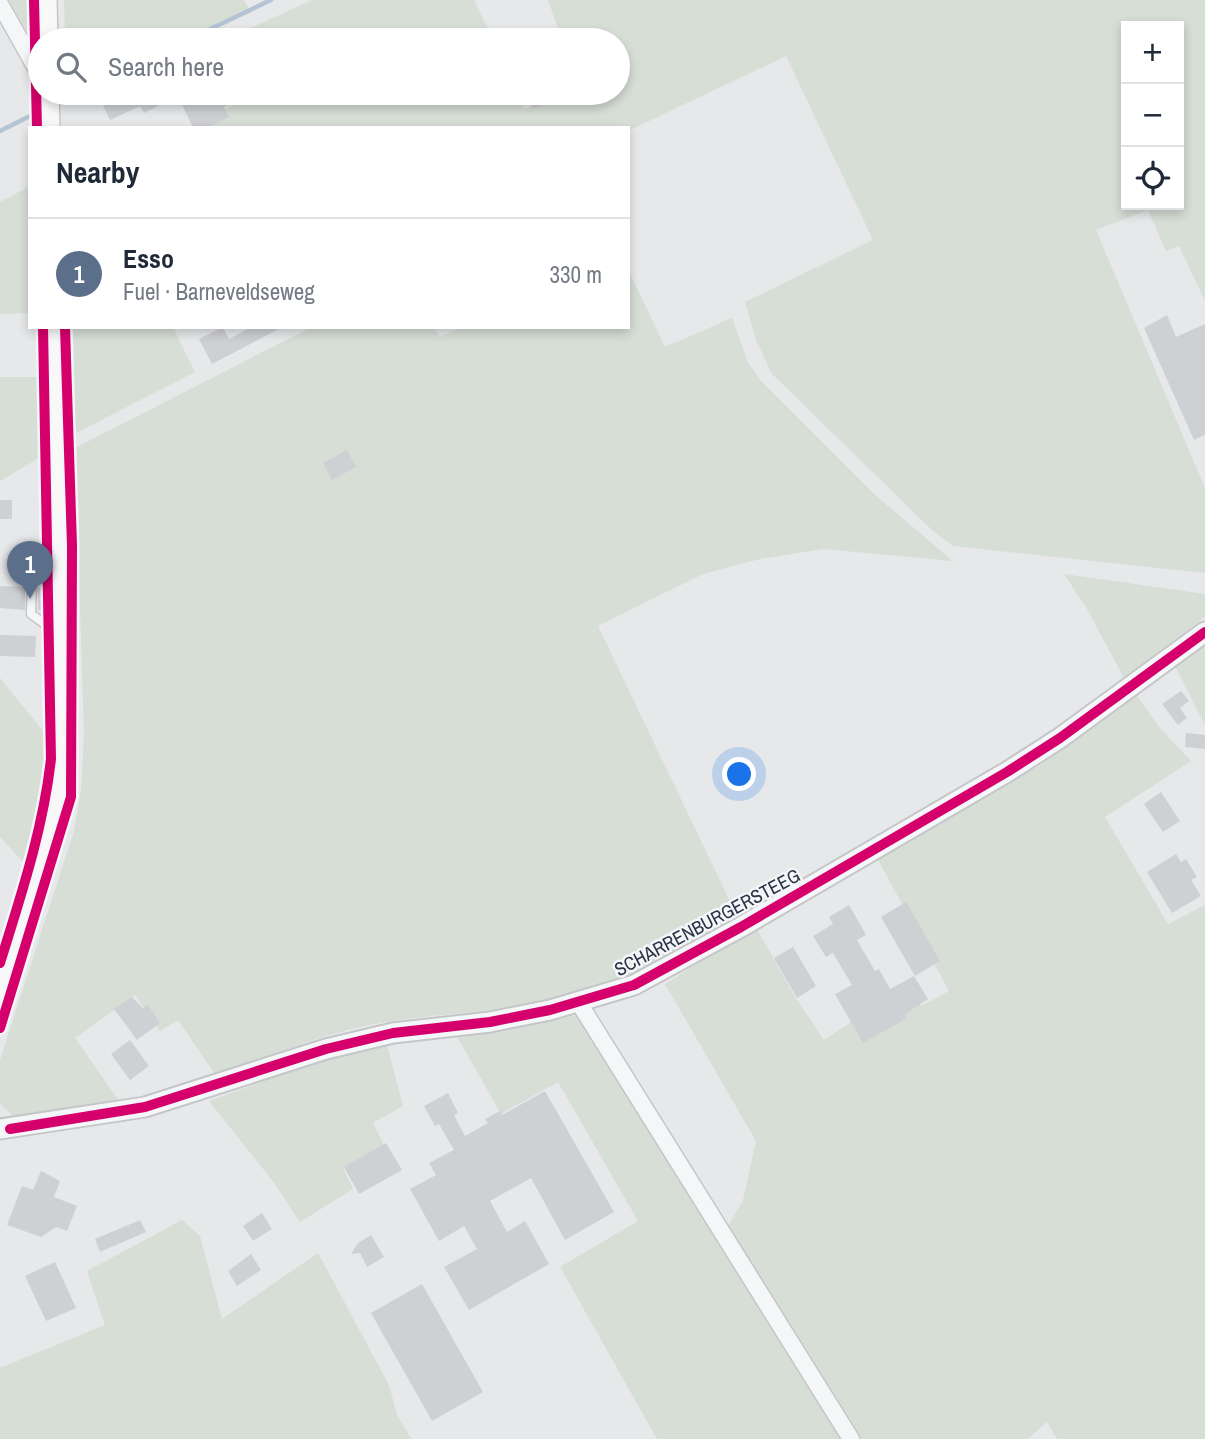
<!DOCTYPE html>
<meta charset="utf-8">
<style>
:root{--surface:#fff;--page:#f2f2f3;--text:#1f2937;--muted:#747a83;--line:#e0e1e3;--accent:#6c737f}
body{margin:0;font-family:"Archivo Narrow",sans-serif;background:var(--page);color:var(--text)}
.controls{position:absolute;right:21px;top:21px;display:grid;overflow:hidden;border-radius:0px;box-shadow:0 4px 10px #0003}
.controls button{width:63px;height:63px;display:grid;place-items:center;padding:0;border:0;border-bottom:2px solid var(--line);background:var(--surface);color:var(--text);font:35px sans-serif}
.you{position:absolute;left:740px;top:775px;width:24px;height:24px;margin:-18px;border:5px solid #fff;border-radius:50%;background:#1a73e8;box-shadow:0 0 0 10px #1a73e833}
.badge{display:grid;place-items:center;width:46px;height:46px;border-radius:50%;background:var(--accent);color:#fff;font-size:23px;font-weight:700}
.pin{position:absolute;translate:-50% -58px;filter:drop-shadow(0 2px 4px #0008)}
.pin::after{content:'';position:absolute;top:37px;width:24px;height:21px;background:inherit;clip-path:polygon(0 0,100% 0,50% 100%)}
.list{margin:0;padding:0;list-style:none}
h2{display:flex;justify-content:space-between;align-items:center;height:91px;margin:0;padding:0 28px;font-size:30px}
h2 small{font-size:23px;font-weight:400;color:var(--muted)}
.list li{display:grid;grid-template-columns:46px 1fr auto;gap:21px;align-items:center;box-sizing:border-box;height:112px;padding:0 28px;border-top:2px solid var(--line)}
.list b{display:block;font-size:26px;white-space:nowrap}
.list p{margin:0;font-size:23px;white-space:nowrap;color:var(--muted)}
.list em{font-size:23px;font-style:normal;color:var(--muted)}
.icon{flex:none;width:38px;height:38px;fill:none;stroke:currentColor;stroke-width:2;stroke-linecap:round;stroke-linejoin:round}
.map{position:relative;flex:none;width:1205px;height:1439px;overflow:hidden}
.search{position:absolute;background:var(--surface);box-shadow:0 4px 10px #0003;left:28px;top:28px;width:602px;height:77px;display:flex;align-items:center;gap:18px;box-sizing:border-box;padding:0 24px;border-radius:38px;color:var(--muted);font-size:26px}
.panel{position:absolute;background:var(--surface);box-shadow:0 4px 10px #0003;left:28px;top:126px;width:602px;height:203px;border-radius:0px}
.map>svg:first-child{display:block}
.green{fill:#d6ded6;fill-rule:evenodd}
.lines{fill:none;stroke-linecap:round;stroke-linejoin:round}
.stream{stroke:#b4c4d5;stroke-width:4.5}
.building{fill:#ced0d3}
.service-casing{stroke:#c4c6c8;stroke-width:11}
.minor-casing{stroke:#c4c6c8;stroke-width:19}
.tertiary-casing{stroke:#c4c6c8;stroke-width:23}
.secondary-casing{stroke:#c4c6c8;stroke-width:24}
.service{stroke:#f5f6f7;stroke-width:8}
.minor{stroke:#f5f6f7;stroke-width:16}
.tertiary{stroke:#f5f6f7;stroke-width:19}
.secondary{stroke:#f8f8f8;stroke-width:21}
.cycleway-casing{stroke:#f4f6f9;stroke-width:15}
.cycleway{stroke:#d6006c;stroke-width:10}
.labels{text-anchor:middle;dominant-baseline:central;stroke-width:5;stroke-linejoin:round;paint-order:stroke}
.street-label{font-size:19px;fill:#2b3445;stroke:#f4f6f9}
</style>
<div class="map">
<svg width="1205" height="1439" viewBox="0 0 1205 1439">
<rect width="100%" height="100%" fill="#e6e8ea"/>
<path class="green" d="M9 0H31L33 43Z
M64 0H244L249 9 186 40H65Z
M312 0H474L493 40H252L247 30Z
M548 0H1205V301L1179 246 1166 251 1148 210 1096 230 1205 488V573L953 546 933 531 772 374 756 340 745 302 873 240 786 56 628 131V128H210L205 119 258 93H517L524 109 562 93H618V40H562ZM1126 26H1179V205H1126Z
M30 186V313L0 314V202Z
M628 269 665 347 732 318 748 362 759 379 875 495 953 561 823 549 760 559 703 574 598 626 737 916C686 945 632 982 574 996 508 1013 440 1012 374 1024 321 1034 267 1057 217 1077L178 1020 160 1031 135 995 75 1038 119 1101 17 1119 0 1104V1060L74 831 81 790 84 736 75 448 312 327H433L440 337 462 327H628Z
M73 327H173L195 372 74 434Z
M0 377H42L44 455 0 481Z
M1064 574 1205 594V617L1124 678 1087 609Z
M1205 643V725L1175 666Z
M0 678 48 737 42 802 24 863 0 837Z
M1136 695 1160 728 1191 761 1105 817 1168 924 1205 905V1439H1057L1047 1422 1028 1439H858L727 1228 743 1200 756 1141 665 984 756 927 795 997 824 1040 908 985 921 1006 949 991 877 858 1039 766Z
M581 1014 847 1439H657L560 1267 638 1221 558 1082 501 1114 457 1036 507 1031Z
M387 1045 403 1106 373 1123 384 1145 343 1168 353 1189 300 1222 275 1184 209 1101 328 1058Z
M182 1220 200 1236 222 1319 318 1253 389 1385 397 1415 411 1439H0V1368L105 1325 87 1271Z"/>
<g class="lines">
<path class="stream" d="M187 40 271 0
M64 99 77 93
M0 131 32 115"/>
</g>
<path class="building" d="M131 93H167L154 99 158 106 144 113 140 106 110 120 103 106Z
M202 93H254L224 107 229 117 207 128H193L181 102Z
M542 93 547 103 533 109 528 98Z
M1167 315 1176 337 1205 324V435L1194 440 1144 328Z
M223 327 229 339 251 327H283L212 364 199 339Z
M347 450 356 467 332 480 323 463Z
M0 500H12V519H0Z
M0 586 25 587V610L0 608Z
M38 588H45L44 611 38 610Z
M0 635 36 636 35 657 0 656Z
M1181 691 1189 701 1180 708 1187 718 1178 725 1162 704Z
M1186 733 1205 735V749L1185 747Z
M1161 792 1180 821 1163 832 1144 804Z
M1176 854 1181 862 1186 859 1197 877 1191 880 1201 896 1172 913 1147 872Z
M906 902 940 961 915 976 881 917Z
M849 905 866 935 857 940 875 971 879 969 890 989 914 976 928 999 905 1014 907 1018 863 1043 835 994 852 985 833 953 826 957 813 936 833 924 829 917Z
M793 947 816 986 797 998 774 958Z
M132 997 143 1008 148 1005 160 1023 137 1040 114 1009Z
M130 1040 149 1066 130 1080 111 1054Z
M545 1091 614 1212 565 1240 531 1178 490 1201 507 1232 525 1221 549 1264 469 1310 444 1267 477 1249 464 1226 439 1241 410 1189 436 1175 429 1163 454 1150 439 1124 435 1126 424 1106 448 1093 458 1113 454 1115 465 1136 488 1123 485 1119 500 1111 502 1115Z
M386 1143 402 1170 359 1194 344 1167Z
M41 1171 60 1181 54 1197 77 1206 67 1231 56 1227 41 1237 7 1225 22 1186 33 1190Z
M262 1213 272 1229 253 1241 243 1226Z
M140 1220 146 1232 100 1252 95 1239Z
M371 1235 384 1257 367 1267 360 1253 351 1254 358 1243Z
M251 1254 261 1270 237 1286 228 1271Z
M55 1262 76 1308 46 1321 25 1276Z
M422 1284 483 1392 432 1421 371 1313Z"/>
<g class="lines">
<g class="service-casing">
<path id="service" d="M55 563 32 582 31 614 56 632"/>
</g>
<g class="minor-casing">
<path id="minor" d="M0 4 40 75
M579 1003 851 1439"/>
</g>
<g class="tertiary-casing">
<path id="tertiary" d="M0 1129 145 1107 326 1049 393 1033 490 1022 550 1010 634 985 741 927 1007 772 1060 738 1205 632"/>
</g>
<g class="secondary-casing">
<path id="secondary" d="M46 0 47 40
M48 93 49 128
M0 1000 44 860 61 759 53 327"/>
</g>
<use href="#service" class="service"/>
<use href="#minor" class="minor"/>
<use href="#tertiary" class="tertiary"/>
<use href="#secondary" class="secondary"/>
<g class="cycleway-casing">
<path id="cycleway" d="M34 0 37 128
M0 963C21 895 43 830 51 759L43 327
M0 1028 71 797 72 546 65 327
M10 1129 145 1107 326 1049 393 1033 490 1022 550 1010 634 985 741 927 1007 772 1060 738 1205 632"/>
</g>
<use href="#cycleway" class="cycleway"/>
</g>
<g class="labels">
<g class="street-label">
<text transform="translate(707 922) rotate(-28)">SCHARRENBURGERSTEEG</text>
</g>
</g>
</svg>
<div class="controls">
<button>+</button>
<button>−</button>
<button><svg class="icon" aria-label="locate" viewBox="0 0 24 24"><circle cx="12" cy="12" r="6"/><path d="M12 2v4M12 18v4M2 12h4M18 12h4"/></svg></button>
</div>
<div class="you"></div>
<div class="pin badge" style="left:30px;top:599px;background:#5c6f8a">1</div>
<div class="search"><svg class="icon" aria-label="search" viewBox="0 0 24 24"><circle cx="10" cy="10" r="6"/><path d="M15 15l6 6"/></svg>Search here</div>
<section class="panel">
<h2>Nearby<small></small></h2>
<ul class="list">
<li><span class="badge" style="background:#5c6f8a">1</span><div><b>Esso</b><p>Fuel · Barneveldseweg</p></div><em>330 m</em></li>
</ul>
</section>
</div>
